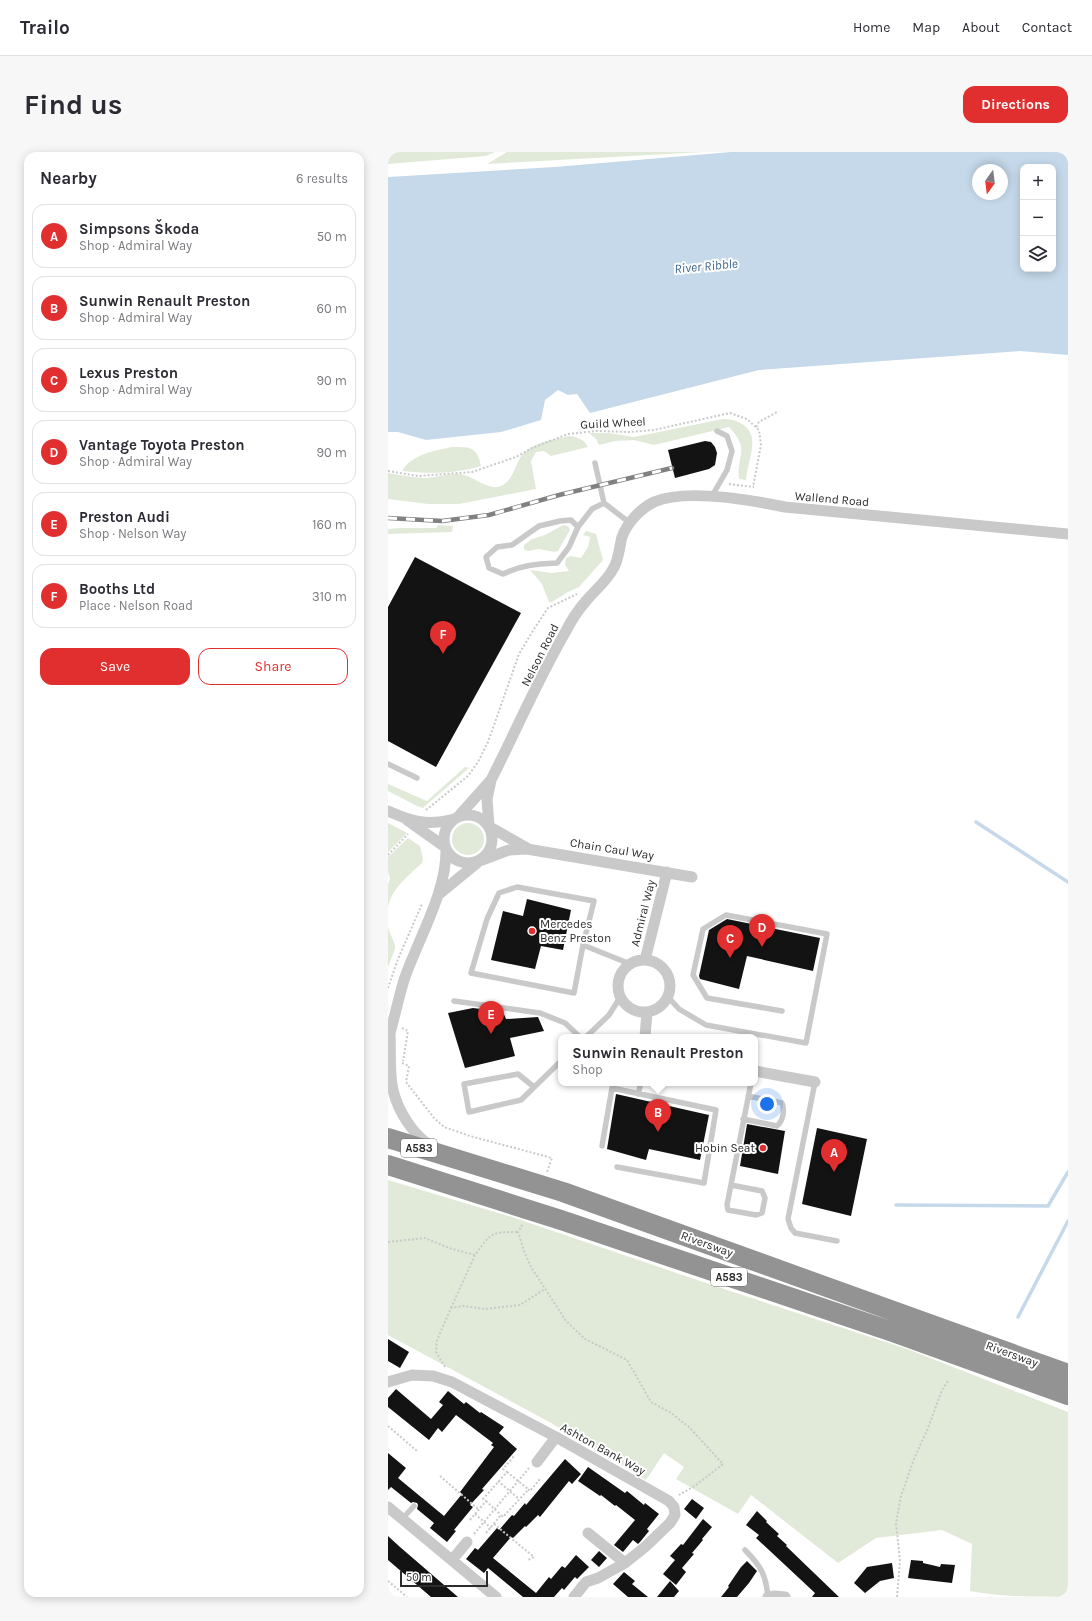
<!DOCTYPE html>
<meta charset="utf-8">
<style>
:root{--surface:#fff;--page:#f7f7f7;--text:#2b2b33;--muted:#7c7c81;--line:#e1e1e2;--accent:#e12f2f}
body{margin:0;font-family:Karla,sans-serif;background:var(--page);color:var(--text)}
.controls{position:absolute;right:12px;top:12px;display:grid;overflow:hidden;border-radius:8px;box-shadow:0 2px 10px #0003}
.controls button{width:36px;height:36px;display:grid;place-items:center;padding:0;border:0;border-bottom:1px solid var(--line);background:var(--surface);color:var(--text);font:20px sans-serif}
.compass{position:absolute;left:584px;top:12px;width:36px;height:36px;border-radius:50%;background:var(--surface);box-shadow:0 2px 10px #0003;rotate:194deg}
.scale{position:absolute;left:12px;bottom:10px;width:88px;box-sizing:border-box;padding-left:4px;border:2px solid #2c2c2c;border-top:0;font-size:11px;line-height:14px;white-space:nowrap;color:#2c2c2c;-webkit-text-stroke:3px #fff;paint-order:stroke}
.you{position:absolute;left:379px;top:952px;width:14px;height:14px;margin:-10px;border:3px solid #fff;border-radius:50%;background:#1a73e8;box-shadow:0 0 0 6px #1a73e833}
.badge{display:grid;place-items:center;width:26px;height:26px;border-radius:50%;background:var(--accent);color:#fff;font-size:13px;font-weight:700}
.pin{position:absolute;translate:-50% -33px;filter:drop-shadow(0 1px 2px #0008)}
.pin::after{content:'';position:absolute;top:21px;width:14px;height:12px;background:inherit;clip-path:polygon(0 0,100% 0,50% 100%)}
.popup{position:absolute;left:170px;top:882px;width:200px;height:52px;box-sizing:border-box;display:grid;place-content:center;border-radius:8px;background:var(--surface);filter:drop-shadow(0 1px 3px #0005);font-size:13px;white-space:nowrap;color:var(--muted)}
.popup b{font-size:15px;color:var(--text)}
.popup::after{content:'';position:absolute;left:50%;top:100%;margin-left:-8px;border:8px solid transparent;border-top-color:var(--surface)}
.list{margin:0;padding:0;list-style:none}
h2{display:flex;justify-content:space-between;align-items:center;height:52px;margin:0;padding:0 16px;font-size:17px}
h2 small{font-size:13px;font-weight:400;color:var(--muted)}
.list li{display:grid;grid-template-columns:26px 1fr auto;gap:12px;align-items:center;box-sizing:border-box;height:64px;margin:0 8px 8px;padding:0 8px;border:1px solid var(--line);border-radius:12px}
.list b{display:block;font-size:15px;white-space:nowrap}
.list p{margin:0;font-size:13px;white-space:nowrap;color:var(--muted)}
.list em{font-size:13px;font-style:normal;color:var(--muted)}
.actions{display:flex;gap:8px;padding:12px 16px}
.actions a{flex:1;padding:9px 0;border:1px solid var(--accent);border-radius:12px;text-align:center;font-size:14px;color:var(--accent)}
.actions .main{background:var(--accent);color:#fff}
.icon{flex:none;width:22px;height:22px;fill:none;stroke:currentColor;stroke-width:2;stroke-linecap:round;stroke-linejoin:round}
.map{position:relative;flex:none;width:680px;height:1445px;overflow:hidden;border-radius:12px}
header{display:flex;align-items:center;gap:24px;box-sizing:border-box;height:56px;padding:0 20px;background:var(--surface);border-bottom:1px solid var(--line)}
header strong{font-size:19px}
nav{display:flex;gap:22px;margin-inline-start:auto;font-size:14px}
.intro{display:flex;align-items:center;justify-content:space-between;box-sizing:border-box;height:96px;padding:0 24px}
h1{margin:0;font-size:28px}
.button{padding:10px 18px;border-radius:12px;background:var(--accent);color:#fff;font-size:14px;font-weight:700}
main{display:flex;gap:24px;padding:0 24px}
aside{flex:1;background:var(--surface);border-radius:12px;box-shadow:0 2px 10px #0003}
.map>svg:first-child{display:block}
.green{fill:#e1ead9}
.water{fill:#c5d9ea;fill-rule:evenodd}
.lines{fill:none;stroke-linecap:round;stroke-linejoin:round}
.stream{stroke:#c5d9ea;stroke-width:3.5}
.building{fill:#131313}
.path{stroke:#c9c9c9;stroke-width:2;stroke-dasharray:2 2;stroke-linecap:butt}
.lane{stroke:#c9c9c9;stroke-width:5.5}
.street{stroke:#c9c9c9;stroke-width:11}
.highway{stroke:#939393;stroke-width:20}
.rail-casing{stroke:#818181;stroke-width:4.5}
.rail{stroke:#fff;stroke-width:3;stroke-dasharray:9;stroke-linecap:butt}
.poi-dot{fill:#e12f2f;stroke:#fff;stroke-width:1.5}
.labels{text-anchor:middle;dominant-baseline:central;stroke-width:4;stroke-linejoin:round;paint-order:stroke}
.shield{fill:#fff;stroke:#6b6b6b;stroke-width:1}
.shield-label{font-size:11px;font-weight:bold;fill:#2c2c2c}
.street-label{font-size:12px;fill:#2c2c2c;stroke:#fff}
.poi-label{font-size:12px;fill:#2c2c2c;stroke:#fff;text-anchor:start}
.water-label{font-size:13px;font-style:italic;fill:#3c678b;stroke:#fff}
</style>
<header>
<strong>Trailo</strong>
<nav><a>Home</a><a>Map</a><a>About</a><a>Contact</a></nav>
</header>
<div class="intro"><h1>Find us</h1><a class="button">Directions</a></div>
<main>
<aside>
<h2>Nearby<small>6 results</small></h2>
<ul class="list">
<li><span class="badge">A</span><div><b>Simpsons Škoda</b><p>Shop · Admiral Way</p></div><em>50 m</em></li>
<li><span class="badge">B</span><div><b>Sunwin Renault Preston</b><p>Shop · Admiral Way</p></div><em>60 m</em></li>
<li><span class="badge">C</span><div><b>Lexus Preston</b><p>Shop · Admiral Way</p></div><em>90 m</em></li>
<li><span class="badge">D</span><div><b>Vantage Toyota Preston</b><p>Shop · Admiral Way</p></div><em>90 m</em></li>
<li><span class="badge">E</span><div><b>Preston Audi</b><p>Shop · Nelson Way</p></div><em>160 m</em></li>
<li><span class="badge">F</span><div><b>Booths Ltd</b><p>Place · Nelson Road</p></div><em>310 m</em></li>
</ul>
<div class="actions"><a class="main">Save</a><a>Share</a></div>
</aside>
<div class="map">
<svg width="680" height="1445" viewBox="0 0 680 1445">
<rect width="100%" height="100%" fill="#fff"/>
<path class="green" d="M0 0H107L98 4 0 12Z
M119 0H316L99 12Z
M335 267C342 267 347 268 354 272 374 284 359 309 358 328L351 327C348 303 363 298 341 275L266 293 246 288 227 289 211 293 208 287 201 281H221L246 285Z
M181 284C189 285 196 287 200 295L163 304 156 299 148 300 143 309 148 337 71 352H40L0 347V321C13 323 26 326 39 326 49 325 68 320 76 323 87 326 102 339 113 334 128 327 126 309 138 299 149 290 167 287 181 284Z
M65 295C83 295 89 295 93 314 67 322 41 322 14 319 23 303 47 298 65 295Z
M50 373 65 374 64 380 0 382V377L11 376H49Z
M175 373 180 374 182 378 170 399C164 401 158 398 151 397 145 397 141 401 136 397V393L144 387 157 383Z
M198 379 208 382 215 408 191 435 180 440 164 450H161L154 432 142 418 164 421 181 419 177 413 178 406 183 404 193 406 200 395 202 385 195 383Z
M77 615 81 616 35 656 29 654 0 639V632L39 649Z
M0 671 19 681 0 700Z
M64 687a16 16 0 1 1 32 0a16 16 0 1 1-32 0Z
M20 686 32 694 35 707 34 711C20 724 4 736 0 755V733L2 727 0 720V705Z
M0 776 7 793V797L0 815Z
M0 1028 124 1065 318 1131 522 1198 680 1260V1445C647 1445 614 1445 582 1439L584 1392 554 1378 488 1386 450 1411 363 1343 350 1362 288 1327 296 1315 276 1301 258 1328 163 1271 0 1183Z"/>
<path class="water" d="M343 0H680V203L632 199 371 218 202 261 189 242 180 243 170 238 157 248 153 268 113 280 38 288 10 280H0V25L167 15ZM635 15H665V117H635ZM590 18H614V42H590Z"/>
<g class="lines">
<path class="stream" d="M588 670 680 730
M508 1053 660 1054 680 1020
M630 1165 680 1069"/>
</g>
<path class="building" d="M317 289 323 290 327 295 329 301 327 313 321 317 287 326 280 298Z
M27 405 133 461 48 615 0 589V455Z
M139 747 183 758 175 798 153 794 147 817 103 808 115 759 135 764Z
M339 767 432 786 425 819 359 804 351 837 312 827 311 824 321 778Z
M85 856 115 860 118 867 150 865 156 879 122 886 127 904 77 916 60 861Z
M228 942 321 963 312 1008 261 997 258 1008 219 997Z
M359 972 397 979 390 1022 352 1014Z
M429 976 479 987 463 1064 414 1052Z
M0 1187 21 1200 12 1216 0 1209Z
M8 1237 43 1267 55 1253 51 1250 60 1239 76 1252 78 1250 92 1261 93 1260 116 1275 111 1281 129 1297 94 1337 96 1338 82 1353 85 1355 66 1378 68 1379 59 1390 42 1376 46 1371 29 1357 30 1353 29 1351 25 1350 23 1351 3 1335 0 1338V1301L18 1316 10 1326 56 1364 74 1342 72 1340 106 1295 103 1293 105 1291 68 1263 54 1280 50 1276 41 1288 0 1255V1246Z
M177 1307 193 1322 184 1332 181 1329 152 1365 150 1363 138 1375 137 1374 125 1386 123 1385 105 1406 148 1441 161 1425 163 1427 174 1414 177 1416 188 1403 201 1415 189 1427 187 1425 176 1438 174 1436 166 1445H135L100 1416 96 1421 78 1407 87 1396 90 1398 109 1376 111 1378 124 1363 126 1364 137 1351 138 1353Z
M200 1315 237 1341 239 1339 256 1353 257 1351 271 1362 259 1377 261 1379 252 1390 250 1392 245 1388 235 1400 226 1393 247 1368 228 1353 227 1354 213 1343 212 1344 190 1329Z
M304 1347 316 1356 308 1367 296 1357Z
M369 1359 379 1369 378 1370 391 1382 389 1384 399 1393 398 1394 451 1445H424L427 1441 368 1386 371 1383 358 1373Z
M315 1367 324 1375 314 1387 315 1388 304 1401 306 1402 294 1416 298 1420 288 1433 275 1422 287 1408 282 1404 293 1392 295 1393Z
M0 1384 12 1395 70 1445H43L0 1408Z
M211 1399 219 1406 211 1415 203 1408Z
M523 1408 535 1409V1411L552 1415 553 1412 567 1413 564 1431 520 1426Z
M359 1409 369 1419 361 1431 349 1445H333L341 1435 340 1434 353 1415Z
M504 1411 506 1426 492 1429 477 1441 466 1431 479 1415Z
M236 1420 247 1429 244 1432 260 1445H240L225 1432Z
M282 1429 291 1439 286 1445H269Z"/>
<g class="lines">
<path class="path" d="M368 275 371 270 389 260
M0 319 30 324 84 320 128 305 144 296 180 282 208 279 241 280 266 278 342 261 359 267 371 278 373 293 365 335
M341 332 366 335
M38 658 80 624 90 610 100 590 131 502 146 477 160 456 189 442
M0 703 20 682
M0 836 10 807 34 752
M14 876 20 879 15 909
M14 911 21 914 18 930 46 966 56 975 82 984 164 1006 159 1020
M133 1073 134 1074 130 1080 136 1099 143 1115 178 1169 197 1187 239 1208 263 1250 283 1261 301 1275 335 1312 308 1333 291 1343
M0 1090 37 1086 61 1096 87 1103C103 1081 102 1080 130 1080
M63 1156 87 1103
M57 1215 48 1200 49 1188 63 1156 75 1154 97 1157 132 1153 157 1137
M0 1274 29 1299
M119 1320 140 1337
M52 1324 90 1357
M110 1329 131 1347
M98 1349 113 1363
M87 1362 103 1376
M82 1368 98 1349 95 1347 119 1320 115 1317 126 1304
M106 1372 146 1405 140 1408
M98 1381 113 1363 115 1365 139 1339 140 1337 142 1339 152 1327
M86 1382 141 1316
M0 1429 19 1445
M509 1445 512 1409 508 1371 513 1344 526 1307 540 1276 554 1238 560 1229"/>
<path class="lane" d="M207 311 216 351
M324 344 339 318 344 299 339 284 329 279
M190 375 183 368 172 369 151 374 124 393 109 395 98 405 101 416 115 422C134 413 148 412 169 411L181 395 190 375 204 357 216 351 242 371
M0 612 29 626
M195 793 206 749 129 735 111 741 99 767 83 821 186 841 195 793 242 812
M280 845 291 857 318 873 418 891 439 782 338 763 315 777 305 823 319 846 394 859
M66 849 152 861 177 871 192 885
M198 885 221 863 233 844
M427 930 400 1067 403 1076 407 1081 449 1089
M146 935 130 922 76 932 81 960 133 948 173 909
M250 942 253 931
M355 967 389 974C395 969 397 958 394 951L360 944
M214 994 224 936 328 958 316 1031 229 1015
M343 1033 374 1039 377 1046 374 1061 368 1063 340 1058 339 1053 363 931
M14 1367 26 1354
M357 1398C373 1414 378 1423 380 1445"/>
<path class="street" d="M0 659C25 670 39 674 66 667
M56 687a24 24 0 1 1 48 0a24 24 0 1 1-48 0Z
M70 665 103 628
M19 668 57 695
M101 674 99 647 103 628C128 579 150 527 178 479 183 469 190 458 198 449 207 438 218 430 225 417 231 408 231 396 234 385 239 371 252 357 266 350 298 336 363 348 397 355L680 382
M102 675 139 696
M94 708 121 698 139 697 304 725
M50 743 89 711
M257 808 279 720
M230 834a26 26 0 1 1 52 0a26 26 0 1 1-52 0Z
M2 882C3 900 1 921 5 938 10 959 25 983 43 994
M257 885 259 860
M0 888C6 868 10 848 16 828 30 787 59 740 58 697
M367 919 427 930
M0 1230 24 1223 45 1224 64 1230 168 1285 281 1349 286 1355 287 1363 282 1371 257 1395 237 1411 210 1426 198 1430 186 1445
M149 1310 168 1285
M0 1355 108 1445
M200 1381 237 1411
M64 1408 79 1390
M380 1445 387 1444 397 1445"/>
<path class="highway" d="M0 986 175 1040 680 1222
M0 1013 173 1068 505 1180 680 1243"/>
<g class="rail-casing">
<path id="rail" d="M0 366 54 369 101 363 171 343 284 316"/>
</g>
<use href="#rail" class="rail"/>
</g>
<g class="poi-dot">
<circle cx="144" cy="779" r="4"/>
<circle cx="375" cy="996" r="4"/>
</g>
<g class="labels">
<g class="shield">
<rect x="13" y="987" width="36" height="18" rx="3"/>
<rect x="323" y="1116" width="36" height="18" rx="3"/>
</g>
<g class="shield-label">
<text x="31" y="996">A583</text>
<text x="341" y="1125">A583</text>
</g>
<g class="street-label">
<text transform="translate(225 271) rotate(-3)">Guild Wheel</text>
<text transform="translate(444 347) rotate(5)">Wallend Road</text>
<text transform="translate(152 503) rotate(-63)">Nelson Road</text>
<text transform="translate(224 697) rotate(9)">Chain Caul Way</text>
<text transform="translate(255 761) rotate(-76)">Admiral Way</text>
<text transform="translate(319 1092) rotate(20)">Riversway</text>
<text transform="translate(624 1202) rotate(20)">Riversway</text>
<text transform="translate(215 1297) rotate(29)">Ashton Bank Way</text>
</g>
<g class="poi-label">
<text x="152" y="772">Mercedes<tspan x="152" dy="14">Benz Preston</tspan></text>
<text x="367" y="996" text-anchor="end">Hobin Seat</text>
</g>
<g class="water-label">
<text transform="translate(318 114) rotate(-5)">River Ribble</text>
</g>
</g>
</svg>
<div class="controls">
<button>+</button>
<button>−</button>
<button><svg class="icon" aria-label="layers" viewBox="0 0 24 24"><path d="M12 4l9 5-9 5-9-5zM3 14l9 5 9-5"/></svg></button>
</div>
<svg class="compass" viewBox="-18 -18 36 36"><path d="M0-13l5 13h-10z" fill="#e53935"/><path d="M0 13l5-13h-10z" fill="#7c7c81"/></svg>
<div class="scale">50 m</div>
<div class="you"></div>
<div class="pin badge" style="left:446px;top:1020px">A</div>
<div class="pin badge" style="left:270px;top:980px">B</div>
<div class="popup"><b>Sunwin Renault Preston</b>Shop</div>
<div class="pin badge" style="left:342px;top:806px">C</div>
<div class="pin badge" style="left:374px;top:795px">D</div>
<div class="pin badge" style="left:103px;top:882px">E</div>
<div class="pin badge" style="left:55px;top:502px">F</div>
</div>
</main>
